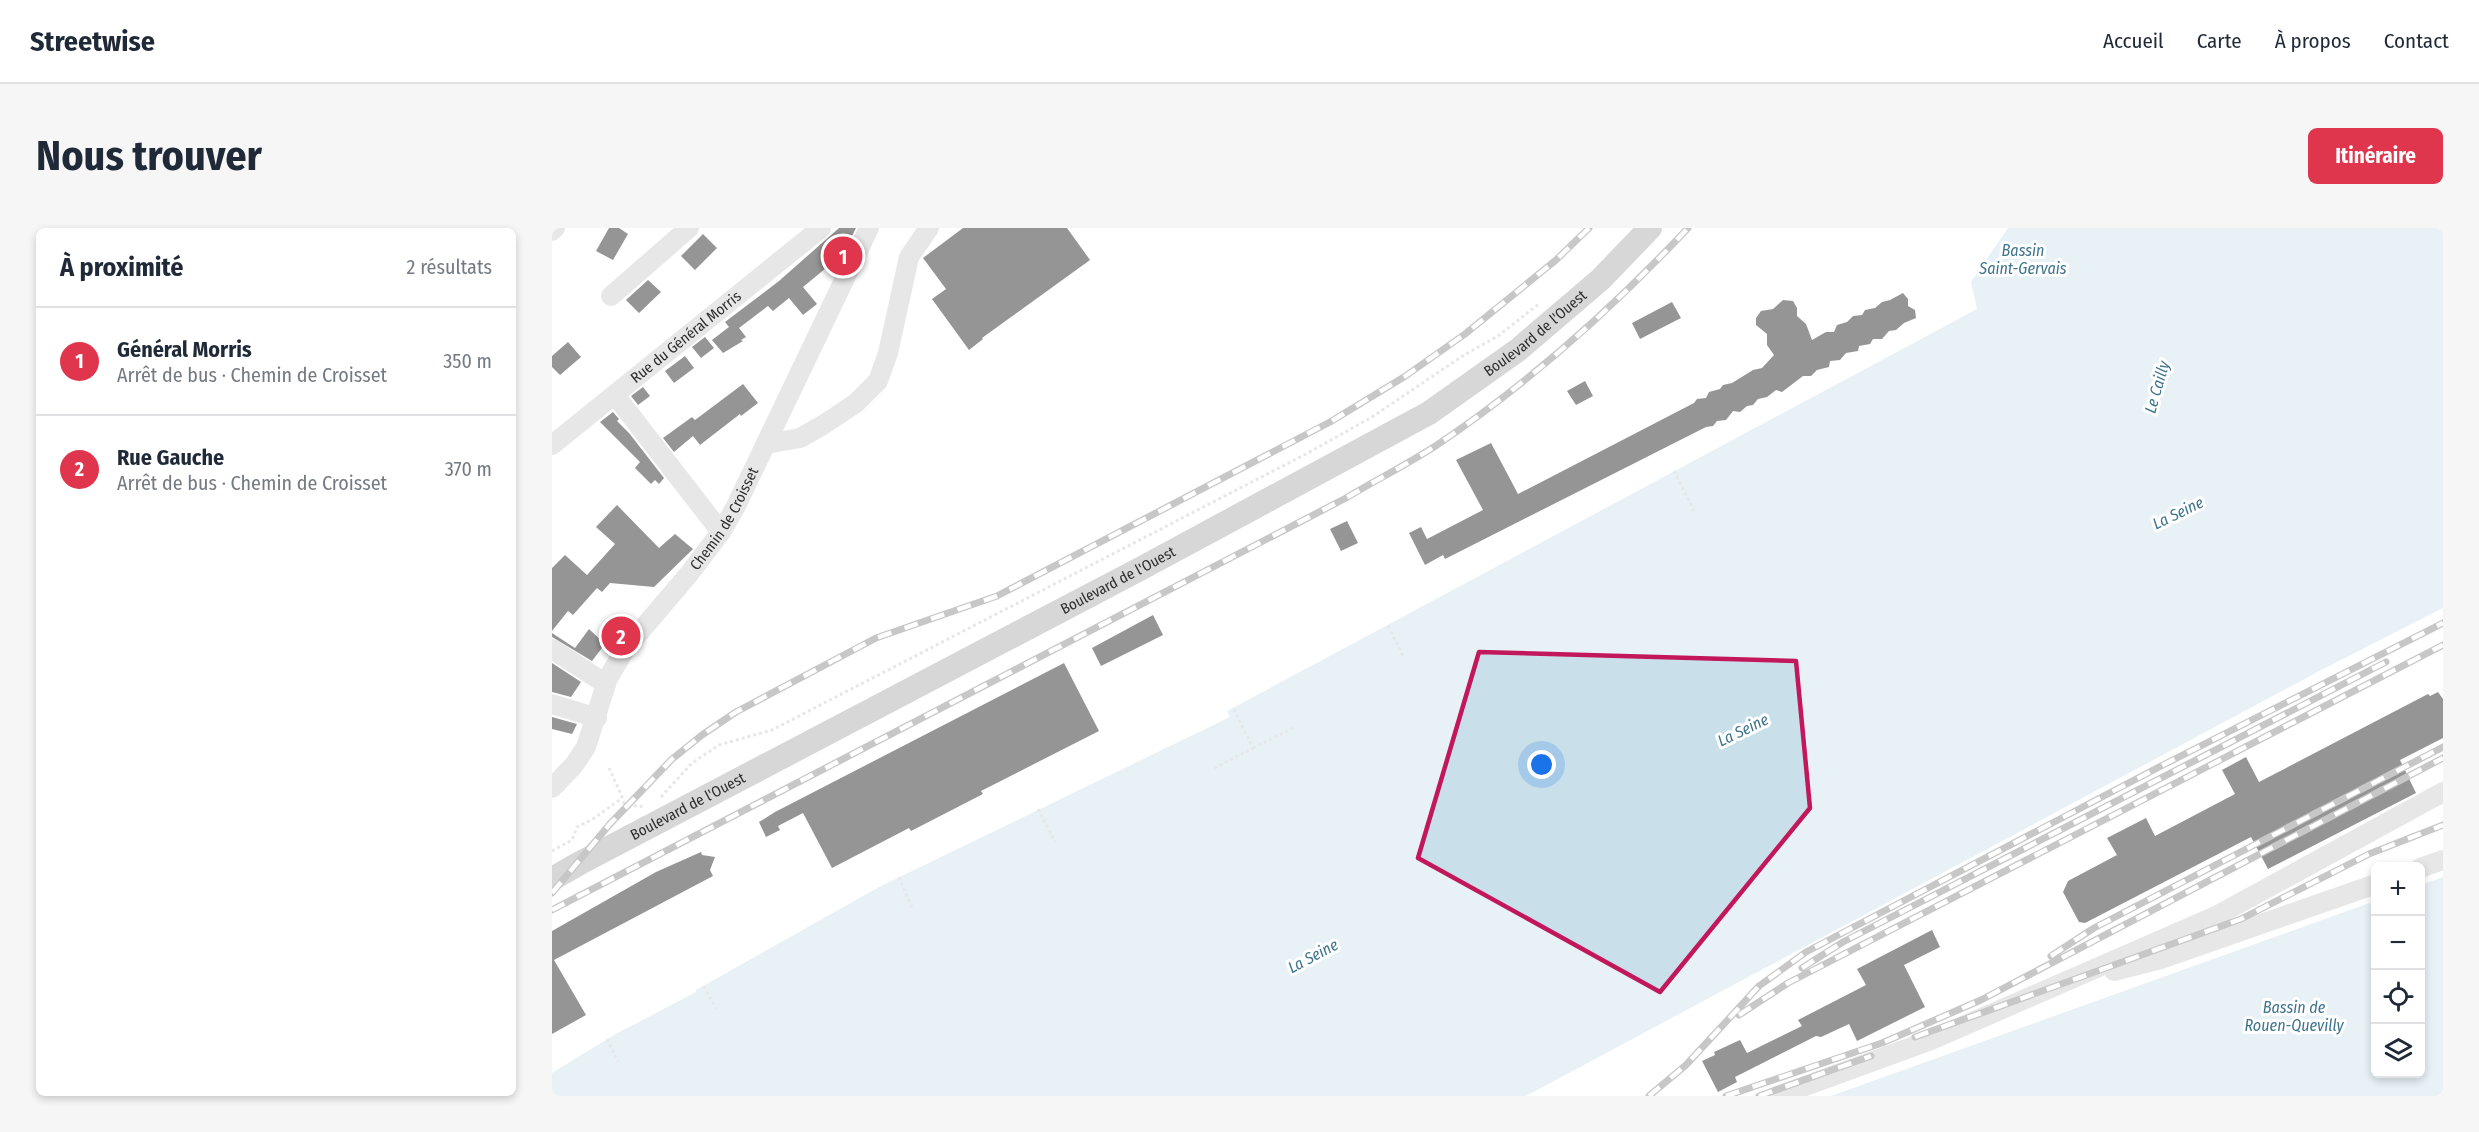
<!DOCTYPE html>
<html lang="fr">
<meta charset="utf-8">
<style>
:root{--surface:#fff;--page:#f6f6f7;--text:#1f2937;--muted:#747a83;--line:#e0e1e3;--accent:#df364e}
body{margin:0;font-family:"Fira Sans Condensed",sans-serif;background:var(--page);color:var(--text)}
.controls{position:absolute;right:18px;bottom:18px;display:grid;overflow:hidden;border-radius:9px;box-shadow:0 3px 9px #0003}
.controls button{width:54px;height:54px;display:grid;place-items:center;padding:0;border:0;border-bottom:2px solid var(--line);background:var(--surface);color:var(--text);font:30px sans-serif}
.you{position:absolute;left:990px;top:537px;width:21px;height:21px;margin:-15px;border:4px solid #fff;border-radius:50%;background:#1a73e8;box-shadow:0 0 0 9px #1a73e833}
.badge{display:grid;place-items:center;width:39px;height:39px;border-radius:50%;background:var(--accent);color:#fff;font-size:20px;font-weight:700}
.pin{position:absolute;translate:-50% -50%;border:3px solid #fff;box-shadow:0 2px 6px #0006}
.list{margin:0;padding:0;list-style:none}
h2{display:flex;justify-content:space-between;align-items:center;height:78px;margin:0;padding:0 24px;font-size:26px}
h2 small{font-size:20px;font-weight:400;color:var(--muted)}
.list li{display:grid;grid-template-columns:39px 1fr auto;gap:18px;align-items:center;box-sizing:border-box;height:108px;padding:0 24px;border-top:2px solid var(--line)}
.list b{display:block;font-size:22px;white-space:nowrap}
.list p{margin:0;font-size:20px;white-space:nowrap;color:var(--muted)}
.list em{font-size:20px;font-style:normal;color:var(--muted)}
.icon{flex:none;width:33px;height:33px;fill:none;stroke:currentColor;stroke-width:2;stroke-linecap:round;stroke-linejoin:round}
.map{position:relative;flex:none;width:1891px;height:868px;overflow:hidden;border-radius:9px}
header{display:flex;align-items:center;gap:36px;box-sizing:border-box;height:84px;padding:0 30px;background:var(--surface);border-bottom:2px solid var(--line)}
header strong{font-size:28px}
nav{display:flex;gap:33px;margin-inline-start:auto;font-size:21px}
.intro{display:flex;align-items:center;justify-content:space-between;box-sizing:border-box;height:144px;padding:0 36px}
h1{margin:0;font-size:42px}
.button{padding:15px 27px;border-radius:9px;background:var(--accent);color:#fff;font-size:21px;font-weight:700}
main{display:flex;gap:36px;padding:0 36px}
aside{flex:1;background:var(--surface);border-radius:9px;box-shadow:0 3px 9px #0003}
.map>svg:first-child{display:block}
.water{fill:#c9e0ea}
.building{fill:#151515}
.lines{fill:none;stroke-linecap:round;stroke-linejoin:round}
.path{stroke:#cbcbcb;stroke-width:3;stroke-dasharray:3 3;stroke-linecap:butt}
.minor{stroke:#cbcbcb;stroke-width:20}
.major{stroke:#a6a6a6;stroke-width:24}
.rail-casing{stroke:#838383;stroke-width:7}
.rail{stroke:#fff;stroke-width:4.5;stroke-dasharray:14;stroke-linecap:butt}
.marked{fill:none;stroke:#c2185b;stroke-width:4.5;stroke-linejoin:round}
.labels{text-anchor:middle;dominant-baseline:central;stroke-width:6;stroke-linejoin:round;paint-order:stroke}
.street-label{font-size:15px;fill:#2e2e2e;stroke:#fff}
.water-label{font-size:16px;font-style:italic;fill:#3f748d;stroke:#fff}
</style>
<header>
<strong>Streetwise</strong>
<nav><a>Accueil</a><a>Carte</a><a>À propos</a><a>Contact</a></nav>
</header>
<div class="intro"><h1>Nous trouver</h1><a class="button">Itinéraire</a></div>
<main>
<aside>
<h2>À proximité<small>2 résultats</small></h2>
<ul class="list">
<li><span class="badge">1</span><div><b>Général Morris</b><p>Arrêt de bus · Chemin de Croisset</p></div><em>350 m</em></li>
<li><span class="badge">2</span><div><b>Rue Gauche</b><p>Arrêt de bus · Chemin de Croisset</p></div><em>370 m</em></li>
</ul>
</aside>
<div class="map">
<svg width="1891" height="868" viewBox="0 0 1891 868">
<rect width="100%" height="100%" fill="#fff"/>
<path class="water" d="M1456 0H1891V380L1773 440 974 868H0V845L62 807 144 764V762L327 659 678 489 675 483 1425 81 1419 54Z
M1891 649V868H1279L1823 673 1824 846H1868L1869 657Z"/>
<path class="building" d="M57 0H67L76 6 61 32 44 23Z
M287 0H304L291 26 251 59 265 76 251 87 237 70 221 83 216 78 187 100 194 109 189 112 191 113 171 125 160 112 177 99 173 94 227 53Z
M411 0H515L538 32 430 110 431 111 417 122 380 71 394 61 371 30Z
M151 6 165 20 143 42 129 28Z
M96 52 109 64 87 85 74 72Z
M1351 65 1356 71V78L1363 82 1364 90 1352 95 1344 102 1337 103 1330 111H1321L1318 116 1307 118 1306 123 1294 125 1288 132 1278 133 1277 139 1265 142 1259 148H1251L1230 164 1224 162 1215 169 1206 171 1201 177 1195 178 1188 184 1181 183 1174 192 1165 193 1161 198 1154 199 893 331 891 327 873 337 857 305 869 299 875 311 931 282 904 232 939 215 966 266 1142 175 1145 171 1154 170 1157 164 1168 161 1171 157 1180 155 1201 142 1210 140 1222 127 1215 117V106L1204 97V90L1209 83 1221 81 1231 72 1241 73 1245 80V88L1254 96 1260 112 1274 104H1282L1285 97 1295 94 1301 88 1310 87 1313 82 1323 80 1330 74 1338 72Z
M1120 74 1129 90 1088 111 1080 95Z
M153 109 162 120 149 130 140 119Z
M16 114 29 129 8 147 0 139V128Z
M133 128 142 140 122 155 113 143Z
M1033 153 1041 168 1024 177 1015 163Z
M191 156 206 175 189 188 188 186 148 217 141 208 122 224 111 210 140 189 143 192Z
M91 159 98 168 86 177 79 168Z
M61 184 67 191 65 193 77 205 112 250 107 256 103 252 99 256 83 240 88 234 48 194Z
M65 277 107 320 123 306 141 321 102 359 58 355 50 364 45 360 21 387 16 383 0 403V340L13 327 35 347 63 316 44 299Z
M795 293 806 315 789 323 778 301Z
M601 387 611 407 549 438 540 420Z
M37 401 53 416 40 433 0 409V405L23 420Z
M0 435 29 454 19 469 0 464Z
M512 435 547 503 429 563 431 566 359 603 357 600 280 640 251 585 226 598 228 602 214 609 207 594 223 584Z
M1886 464 1891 471V510L1848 532 1864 565 1716 641 1699 609 1533 695 1527 694 1511 664 1516 653 1565 627 1555 610 1594 590 1603 608 1683 566 1670 542 1694 529 1707 554 1876 466 1878 468Z
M0 489 25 496 20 506 0 501Z
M149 624 150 627 163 629 158 642 161 648 2 732 34 787 0 806V703L104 644Z
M1380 702 1388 719 1352 737 1373 779 1305 813 1297 796 1269 809 1264 808 1183 849 1185 854 1166 864 1150 833 1163 827 1162 824 1188 812 1195 825 1250 798 1246 792 1314 757 1305 741Z"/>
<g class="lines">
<path class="path" d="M1122 243 1142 283
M836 398 852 430
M701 520 743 499
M57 540 72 573
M662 540 701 520 681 480
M109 569 140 535 167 517 220 502 754 226 820 189 912 127 946 108 988 75
M486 581 503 614
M0 623 20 612 25 599 41 591 66 573 87 579 93 577
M347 649 360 680
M152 758 164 781
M55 811 66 834"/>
<g class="minor">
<path d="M0 3 3 0"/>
<path d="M59 68 137 0"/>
<path d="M63 167 169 304"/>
<path d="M214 216 248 210 271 197 304 175 326 153 336 125 357 29 377 0"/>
<path id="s1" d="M0 217 269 0"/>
<path d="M0 421 54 456"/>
<path d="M0 476 45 490"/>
<path id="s2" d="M0 560 22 537 34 519 56 450 74 420 137 346 169 304 183 280 317 0"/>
<path d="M1868 640 1891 632"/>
<path d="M1562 743 1609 731 1824 656"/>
<path d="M1226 868 1379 812 1664 688 1891 564"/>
</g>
<path class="major" id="s3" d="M0 651 28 635 588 341 877 185 966 122 1049 51 1098 0"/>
<g class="rail-casing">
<path id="rail" d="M0 665 57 597 119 532 150 507 184 484 324 410 445 368 778 194 852 149 913 106 1004 32 1037 0
M0 682 794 270C824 252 856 236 885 217 977 155 1060 81 1136 0
M1499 728 1542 700 1891 519
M1250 740 1291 714 1834 434
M1187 787 1236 755 1891 417
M1363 809 1689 691 1817 626 1891 597
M1097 868 1134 837 1207 758 1254 724 1611 537 1891 395
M1174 868 1330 815 1429 772 1891 530
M1207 868 1319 828"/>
</g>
<use href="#rail" class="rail"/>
</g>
<path d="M0 0H1891V868H0ZM927 424 1244 433 1258 580 1108 764 866 630Z" fill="#fff" fill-opacity=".55" fill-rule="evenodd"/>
<path class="marked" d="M927 424 1244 433 1258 580 1108 764 866 630Z"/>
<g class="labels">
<g class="street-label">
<text stroke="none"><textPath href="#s3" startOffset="1126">Boulevard de l'Ouest</textPath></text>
<text stroke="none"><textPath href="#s1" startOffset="172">Rue du Général Morris</textPath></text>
<text stroke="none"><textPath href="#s2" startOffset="324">Chemin de Croisset</textPath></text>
<text stroke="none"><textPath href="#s3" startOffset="640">Boulevard de l'Ouest</textPath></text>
<text stroke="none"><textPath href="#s3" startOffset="154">Boulevard de l'Ouest</textPath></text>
</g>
<g class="water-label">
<text x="1471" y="22">Bassin<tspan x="1471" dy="18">Saint-Gervais</tspan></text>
<text transform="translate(1605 159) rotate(-74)">Le Cailly</text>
<text transform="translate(1626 285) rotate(-26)">La Seine</text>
<text transform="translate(1191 502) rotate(-26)">La Seine</text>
<text transform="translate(761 728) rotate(-28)">La Seine</text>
<text x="1742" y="779">Bassin de<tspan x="1742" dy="18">Rouen-Quevilly</tspan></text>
</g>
</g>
</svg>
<div class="controls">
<button>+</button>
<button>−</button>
<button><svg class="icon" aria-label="locate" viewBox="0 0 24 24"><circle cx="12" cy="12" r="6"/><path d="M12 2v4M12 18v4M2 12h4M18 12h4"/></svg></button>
<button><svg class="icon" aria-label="layers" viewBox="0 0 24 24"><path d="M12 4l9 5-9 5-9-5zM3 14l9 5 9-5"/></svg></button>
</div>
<div class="you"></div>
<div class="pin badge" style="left:291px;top:28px">1</div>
<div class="pin badge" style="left:69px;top:408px">2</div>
</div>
</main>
